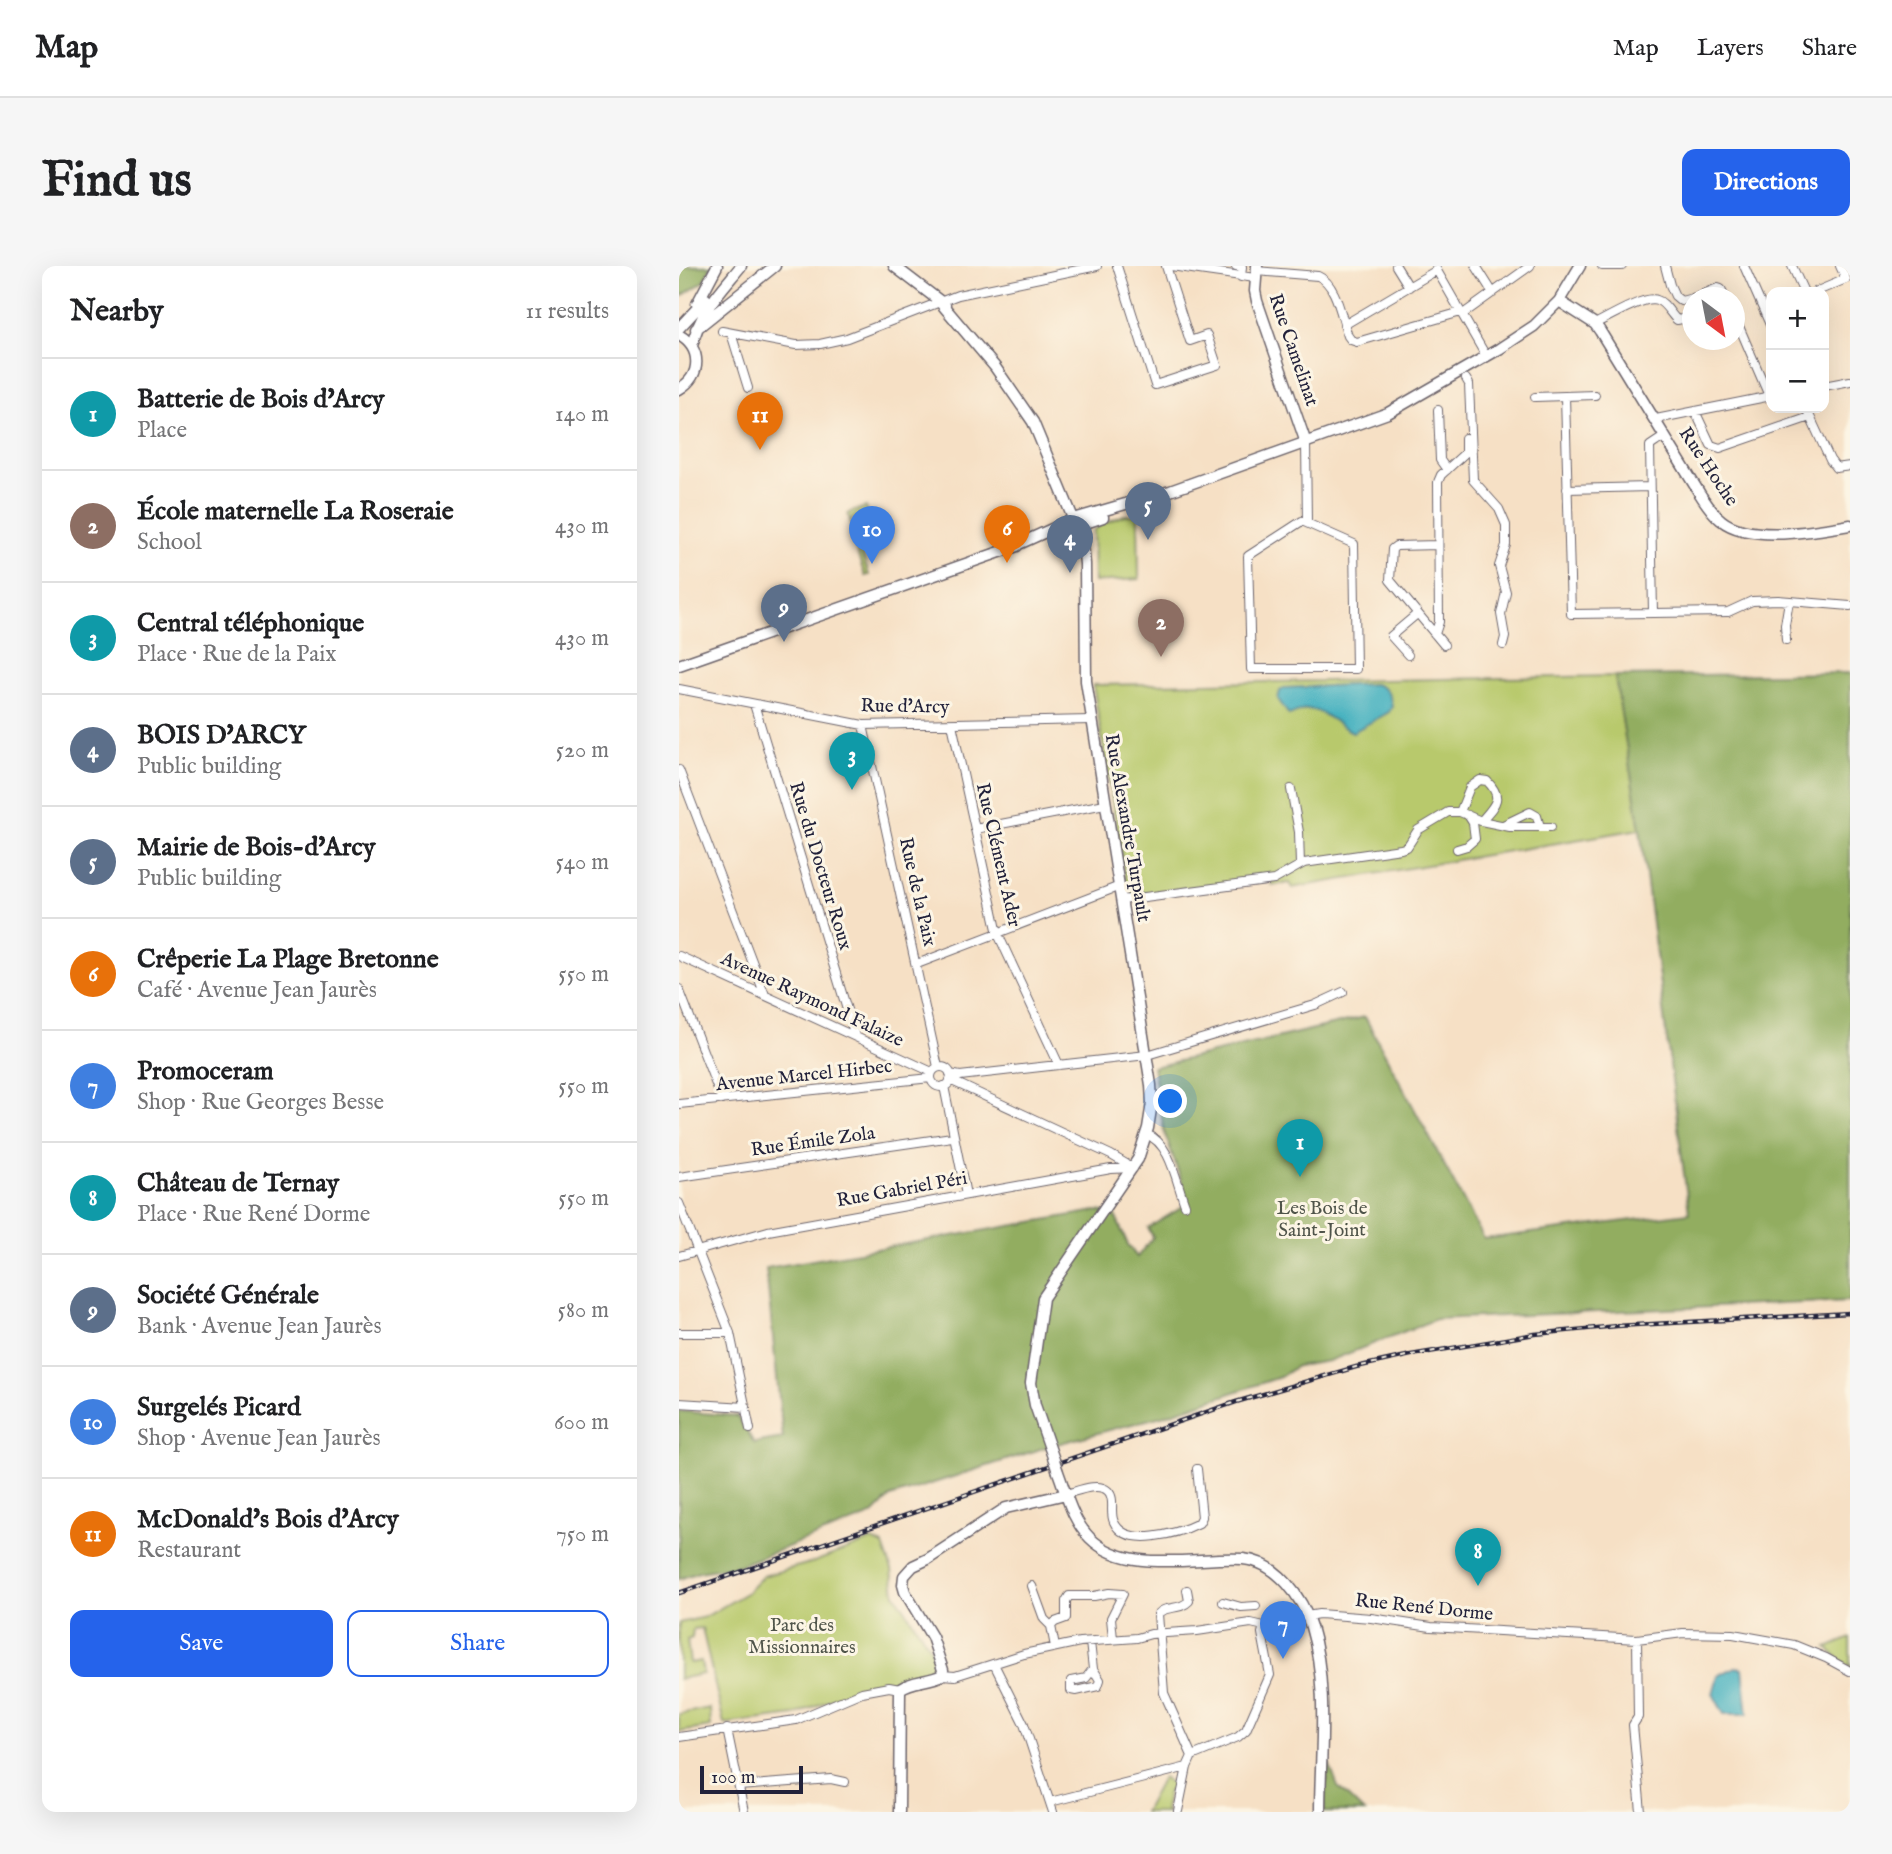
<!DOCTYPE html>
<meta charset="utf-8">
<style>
:root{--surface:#fff;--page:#f6f6f6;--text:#202124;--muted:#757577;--line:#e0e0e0;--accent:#2563eb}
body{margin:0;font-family:"IM FELL English",serif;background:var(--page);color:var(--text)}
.controls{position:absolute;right:21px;top:21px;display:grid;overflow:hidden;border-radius:14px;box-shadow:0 7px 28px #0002}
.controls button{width:63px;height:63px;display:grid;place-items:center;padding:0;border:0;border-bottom:2px solid var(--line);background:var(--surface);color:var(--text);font:35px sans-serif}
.compass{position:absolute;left:1003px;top:21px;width:63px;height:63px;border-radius:50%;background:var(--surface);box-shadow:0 7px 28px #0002;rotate:148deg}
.scale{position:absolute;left:21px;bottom:18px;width:103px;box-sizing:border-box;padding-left:7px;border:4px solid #22223b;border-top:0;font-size:19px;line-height:24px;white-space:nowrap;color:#22223b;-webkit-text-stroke:5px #fcf5e5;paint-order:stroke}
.you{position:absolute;left:492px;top:836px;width:24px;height:24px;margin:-18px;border:5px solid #fff;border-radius:50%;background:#1a73e8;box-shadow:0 0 0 10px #1a73e833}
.badge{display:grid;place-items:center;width:46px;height:46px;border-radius:50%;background:var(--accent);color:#fff;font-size:23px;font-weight:700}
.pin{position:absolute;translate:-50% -58px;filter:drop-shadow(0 2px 4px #0008)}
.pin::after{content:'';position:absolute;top:37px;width:24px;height:21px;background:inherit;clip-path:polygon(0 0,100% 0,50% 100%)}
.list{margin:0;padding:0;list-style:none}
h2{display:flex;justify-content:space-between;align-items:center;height:91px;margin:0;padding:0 28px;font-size:30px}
h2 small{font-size:23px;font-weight:400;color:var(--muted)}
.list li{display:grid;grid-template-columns:46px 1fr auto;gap:21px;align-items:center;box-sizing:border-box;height:112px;padding:0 28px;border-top:2px solid var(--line)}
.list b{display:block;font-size:26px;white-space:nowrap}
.list p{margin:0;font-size:23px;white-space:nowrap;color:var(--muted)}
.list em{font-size:23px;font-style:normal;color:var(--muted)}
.actions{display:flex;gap:14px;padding:21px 28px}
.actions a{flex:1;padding:16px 0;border:2px solid var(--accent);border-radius:14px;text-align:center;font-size:24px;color:var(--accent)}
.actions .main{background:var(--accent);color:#fff}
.map{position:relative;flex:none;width:1171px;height:1546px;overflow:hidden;border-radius:14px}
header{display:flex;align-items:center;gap:42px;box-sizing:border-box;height:98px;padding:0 35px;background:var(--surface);border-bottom:2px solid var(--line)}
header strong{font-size:33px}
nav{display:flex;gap:38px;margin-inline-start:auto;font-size:24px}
.intro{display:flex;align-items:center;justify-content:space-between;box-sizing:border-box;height:168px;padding:0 42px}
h1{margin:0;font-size:49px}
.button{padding:18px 32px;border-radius:14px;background:var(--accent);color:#fff;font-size:24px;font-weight:700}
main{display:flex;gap:42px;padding:0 42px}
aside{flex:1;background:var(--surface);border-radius:14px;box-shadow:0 7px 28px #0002}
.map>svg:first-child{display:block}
.green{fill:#b8c96c;stroke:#6d7654;stroke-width:2}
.forest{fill:#92ad60;stroke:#5a684e;stroke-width:2}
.water{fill:#42b0bf;stroke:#32697d;stroke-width:2}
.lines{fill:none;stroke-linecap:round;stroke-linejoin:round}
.street-casing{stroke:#6c646b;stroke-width:10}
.secondary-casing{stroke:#6c646b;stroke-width:13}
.street{stroke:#fff;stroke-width:8}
.secondary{stroke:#fff;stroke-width:10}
.rail-casing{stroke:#22223b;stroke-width:4.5}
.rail{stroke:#fcf5e5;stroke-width:2;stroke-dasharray:5;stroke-linecap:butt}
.secondary-bridge-casing{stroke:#6c646b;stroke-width:13;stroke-linecap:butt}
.secondary-bridge{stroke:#fff;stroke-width:10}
.labels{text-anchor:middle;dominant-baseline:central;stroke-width:6;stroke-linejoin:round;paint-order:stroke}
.street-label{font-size:19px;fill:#22223b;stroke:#fcf5e5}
.park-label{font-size:19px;fill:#4f544a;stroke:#fcf5e5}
</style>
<header>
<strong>Map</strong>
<nav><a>Map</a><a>Layers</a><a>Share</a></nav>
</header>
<div class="intro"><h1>Find us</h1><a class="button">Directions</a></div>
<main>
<aside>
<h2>Nearby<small>11 results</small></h2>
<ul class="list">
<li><span class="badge" style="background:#0f9aa8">1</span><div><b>Batterie de Bois d'Arcy</b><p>Place</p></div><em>140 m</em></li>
<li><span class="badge" style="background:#8d6e63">2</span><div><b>École maternelle La Roseraie</b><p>School</p></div><em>430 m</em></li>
<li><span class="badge" style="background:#0f9aa8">3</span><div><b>Central téléphonique</b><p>Place · Rue de la Paix</p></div><em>430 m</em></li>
<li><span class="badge" style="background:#5c6f8a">4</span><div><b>BOIS D'ARCY</b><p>Public building</p></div><em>520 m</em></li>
<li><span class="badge" style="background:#5c6f8a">5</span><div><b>Mairie de Bois-d'Arcy</b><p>Public building</p></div><em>540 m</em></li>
<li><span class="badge" style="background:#e8710a">6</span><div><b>Crêperie La Plage Bretonne</b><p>Café · Avenue Jean Jaurès</p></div><em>550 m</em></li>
<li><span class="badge" style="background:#3f7fe0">7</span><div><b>Promoceram</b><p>Shop · Rue Georges Besse</p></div><em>550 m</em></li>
<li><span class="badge" style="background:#0f9aa8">8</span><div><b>Château de Ternay</b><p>Place · Rue René Dorme</p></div><em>550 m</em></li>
<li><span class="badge" style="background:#5c6f8a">9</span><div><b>Société Générale</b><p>Bank · Avenue Jean Jaurès</p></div><em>580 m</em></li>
<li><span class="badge" style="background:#3f7fe0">10</span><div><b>Surgelés Picard</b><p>Shop · Avenue Jean Jaurès</p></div><em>600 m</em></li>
<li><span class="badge" style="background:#e8710a">11</span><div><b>McDonald's Bois d'Arcy</b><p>Restaurant</p></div><em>750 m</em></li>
</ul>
<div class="actions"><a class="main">Save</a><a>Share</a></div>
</aside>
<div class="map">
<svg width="1171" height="1546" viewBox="0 0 1171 1546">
<rect width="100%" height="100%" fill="#fcf5e5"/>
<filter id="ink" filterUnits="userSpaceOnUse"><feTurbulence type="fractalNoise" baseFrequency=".0143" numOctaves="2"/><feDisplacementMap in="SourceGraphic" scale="14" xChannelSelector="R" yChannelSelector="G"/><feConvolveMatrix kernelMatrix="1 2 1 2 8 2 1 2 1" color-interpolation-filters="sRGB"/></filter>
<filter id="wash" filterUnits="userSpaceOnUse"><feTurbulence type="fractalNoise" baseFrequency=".00686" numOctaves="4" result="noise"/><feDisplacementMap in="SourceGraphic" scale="28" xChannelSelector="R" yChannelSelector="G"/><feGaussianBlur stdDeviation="1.57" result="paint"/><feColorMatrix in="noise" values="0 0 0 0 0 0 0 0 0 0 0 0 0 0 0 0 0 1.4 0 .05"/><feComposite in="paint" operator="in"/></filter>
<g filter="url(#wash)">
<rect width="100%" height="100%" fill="#f6e0c5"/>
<path class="green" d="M187 241 189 247 172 254 190 309 186 310 172 269 175 267 169 249 171 246Z
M445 249H459L460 313 415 316 414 265 421 259Z
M936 410 961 563 613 622 610 617 593 619 591 611 449 630 414 419Z
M193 1274 204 1279 213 1304 216 1328 251 1382 258 1400 255 1406 179 1422 115 1449 45 1458 23 1362 14 1363 13 1372 8 1374 11 1397 22 1395 24 1408 0 1413V1357L26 1351 67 1327 84 1310 135 1296Z
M1171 1372V1402L1148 1382Z
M31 1442 32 1461 0 1466V1448Z
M483 1512 494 1518 492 1526 489 1525 485 1544 490 1546H465Z"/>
<path class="forest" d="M0 0H33L24 16 0 32Z
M1171 407V1035L757 1053 650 1095 618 1100 601 1111 483 1150 374 1179 211 1231 193 1249 58 1300 20 1306 0 1313V1145L58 1150 75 1177 104 1172 87 1002 417 945 435 947 449 979 458 991 474 971 469 962 510 937 485 865 474 801 686 751 805 973 1010 947 961 563 936 410Z
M649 1495 659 1521 685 1546H645Z"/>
<path class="water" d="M695 418C707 421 712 429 713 441L710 446 674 466C659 460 644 443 627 443 621 444 615 447 610 449L599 433 601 425 605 422Z
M1056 1401 1064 1402 1069 1448H1045L1034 1428 1039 1410Z"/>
</g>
<g filter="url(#ink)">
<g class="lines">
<g class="street-casing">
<path id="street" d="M438 0 476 119 538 99 528 69 511 75 487 0
M492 0 576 12
M557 0 563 1 562 11
M717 0 730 21
M797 0 814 27
M923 0H943
M986 0 991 19 996 30 1002 35 1014 32
M1065 0 1092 61
M1113 0 1125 26
M757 3 807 90
M577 5 639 10C658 18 662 51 669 70L672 74 678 76 782 46
M1136 26 1167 13 1161 0
M1014 32 1039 22 1042 23 1047 32
M784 48 851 0
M1056 51 1090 130
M916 58C928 52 966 29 978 34 986 36 992 49 998 54L1014 51
M665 59 758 4
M43 65 117 79 141 78 168 72 279 29 418 0
M52 67 69 122
M787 113 790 118 794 214 820 243 827 259V279L820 300 827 326 822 348 826 371 824 379
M1145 120 1171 115
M886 130 892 348 974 347 971 180 986 170
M856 131 916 129
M1127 142 1151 194 1157 202 1171 200
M759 144 761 194 768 204
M1016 145 1032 179 1041 182 1131 151
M977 153 1092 130
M627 177 628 256
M888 223 970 221
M623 255 675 278 677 403H572L569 290Z
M759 279 717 280 713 283 711 314 765 379
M974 347 1049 346 1073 335 1099 334 1171 340
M756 368 760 356 759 216 762 209 786 187V172
M1107 374 1106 359 1110 335
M729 389 712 370 738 348
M0 423 184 459 412 454
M75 438 176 770
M273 458 319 668 380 799
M184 459 259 801
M0 504 86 729
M612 523 620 566 621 599
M781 546 791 521 801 514 808 515C825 532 816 539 802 555
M824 559 851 546 858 550 861 561
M296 563 426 538
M778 583 788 580 796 573 794 557 789 549
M443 634 595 614 625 597 722 583 728 581 739 564 769 546H781L802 555 831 561H872
M0 690 253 806
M238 698 441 620
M0 723 43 834
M252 811a10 10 0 1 1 20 0a10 10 0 1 1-20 0Z
M271 808 281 810 468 789 636 739 664 726
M271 814 432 889 454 902
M265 820 287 929
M0 838 252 812
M467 868C492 877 497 916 506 939
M0 911 273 871
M0 937 51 1067 71 1163
M0 990 89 965 432 903 454 902
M0 1067H51
M0 1137 67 1141
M387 1228C399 1225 419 1216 429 1225 437 1233 430 1246 435 1256 447 1283 500 1267 520 1257L523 1251 518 1203
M353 1320 365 1353 372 1360
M544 1336 562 1341 577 1340
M958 1373 959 1451 954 1459 962 1546
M411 1376 414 1403
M376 1381 372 1360 376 1356 387 1352V1335L390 1330H415L430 1327 444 1328 432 1352 434 1373
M315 1398 345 1458 374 1546
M414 1403 421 1414 419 1420 397 1425 392 1424V1415L407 1412Z
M263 1409 276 1410 345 1388 401 1376 458 1372 472 1368 518 1365 572 1357 585 1360 597 1355 640 1348 692 1352 752 1361 958 1373 1004 1367 1054 1368 1115 1379 1147 1392 1171 1405
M48 1463 65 1546
M0 1471 117 1454 183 1426 210 1421 221 1423
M513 1490 559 1471 567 1464 591 1409 583 1367 585 1360
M60 1520 152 1513 166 1516
M371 1536 508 1501
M499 1545 508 1501 513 1490 485 1427 479 1348C486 1339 501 1345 510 1335L508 1324"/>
</g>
<g class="secondary-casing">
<path id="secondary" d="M215 0 266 39
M578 0 576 25 578 35 627 177
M880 35 916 58 921 65 1021 228C1027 237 1033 247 1042 254 1070 277 1137 265 1171 259
M261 36 316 101 354 156 396 257 403 268 406 298 407 415 472 819 473 837 469 862 459 893 364 1032 352 1117 356 1139 375 1194
M18 38 38 0
M0 62 27 33
M17 63 96 0
M0 69C23 82 23 110 0 123
M13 80C21 45 40 27 62 0
M377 267 424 251
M331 282 395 253 491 225 709 147 820 83 855 60 880 35 901 0
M0 399 338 280
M379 1206C388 1230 393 1254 411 1272 448 1309 518 1290 564 1293 598 1296 624 1332 632 1361 650 1420 641 1486 641 1546
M220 1546 221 1423C233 1414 250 1416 263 1409L264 1404 253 1371 226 1326 224 1319 225 1310 234 1300 249 1293 327 1242 387 1228"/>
</g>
<use href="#street" class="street"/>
<use href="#secondary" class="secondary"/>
<g class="rail-casing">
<path id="rail" d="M0 1327 557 1136 677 1101 732 1089 856 1068 938 1060 1171 1047"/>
</g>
<use href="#rail" class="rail"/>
<g class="secondary-bridge-casing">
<path id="secondary-bridge" d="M375 1194 379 1206"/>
</g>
<use href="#secondary-bridge" class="secondary-bridge"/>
</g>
</g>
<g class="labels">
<g class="street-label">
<text transform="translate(614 84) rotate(71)">Rue Camelinat</text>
<text transform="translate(1029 201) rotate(56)">Rue Hoche</text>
<text transform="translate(226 441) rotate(1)">Rue d'Arcy</text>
<text transform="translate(448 562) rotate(80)">Rue Alexandre Turpault</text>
<text transform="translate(319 589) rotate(77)">Rue Clément Ader</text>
<text transform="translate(141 600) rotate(73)">Rue du Docteur Roux</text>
<text transform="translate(238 626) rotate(77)">Rue de la Paix</text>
<text transform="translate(133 734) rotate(25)">Avenue Raymond Falaize</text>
<text transform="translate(125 810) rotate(-6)">Avenue Marcel Hirbec</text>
<text transform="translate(134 876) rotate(-8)">Rue Émile Zola</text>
<text transform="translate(223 924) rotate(-10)">Rue Gabriel Péri</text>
<text transform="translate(745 1342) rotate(6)">Rue René Dorme</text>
</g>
<g class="park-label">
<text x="643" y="943">Les Bois de<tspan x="643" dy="22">Saint-Joint</tspan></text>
<text x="123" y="1360">Parc des<tspan x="123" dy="22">Missionnaires</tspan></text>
</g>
</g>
</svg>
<div class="controls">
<button>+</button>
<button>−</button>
</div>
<svg class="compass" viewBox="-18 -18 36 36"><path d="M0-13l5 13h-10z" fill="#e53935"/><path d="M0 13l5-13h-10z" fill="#757577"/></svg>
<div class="scale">100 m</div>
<div class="you"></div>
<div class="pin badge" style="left:621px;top:911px;background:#0f9aa8">1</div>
<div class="pin badge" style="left:482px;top:391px;background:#8d6e63">2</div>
<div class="pin badge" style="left:173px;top:524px;background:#0f9aa8">3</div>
<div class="pin badge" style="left:391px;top:307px;background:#5c6f8a">4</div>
<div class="pin badge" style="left:469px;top:274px;background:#5c6f8a">5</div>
<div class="pin badge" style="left:328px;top:297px;background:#e8710a">6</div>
<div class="pin badge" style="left:604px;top:1393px;background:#3f7fe0">7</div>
<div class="pin badge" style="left:799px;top:1320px;background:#0f9aa8">8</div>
<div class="pin badge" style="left:105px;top:376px;background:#5c6f8a">9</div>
<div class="pin badge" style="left:193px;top:298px;background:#3f7fe0">10</div>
<div class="pin badge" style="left:81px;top:184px;background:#e8710a">11</div>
</div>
</main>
